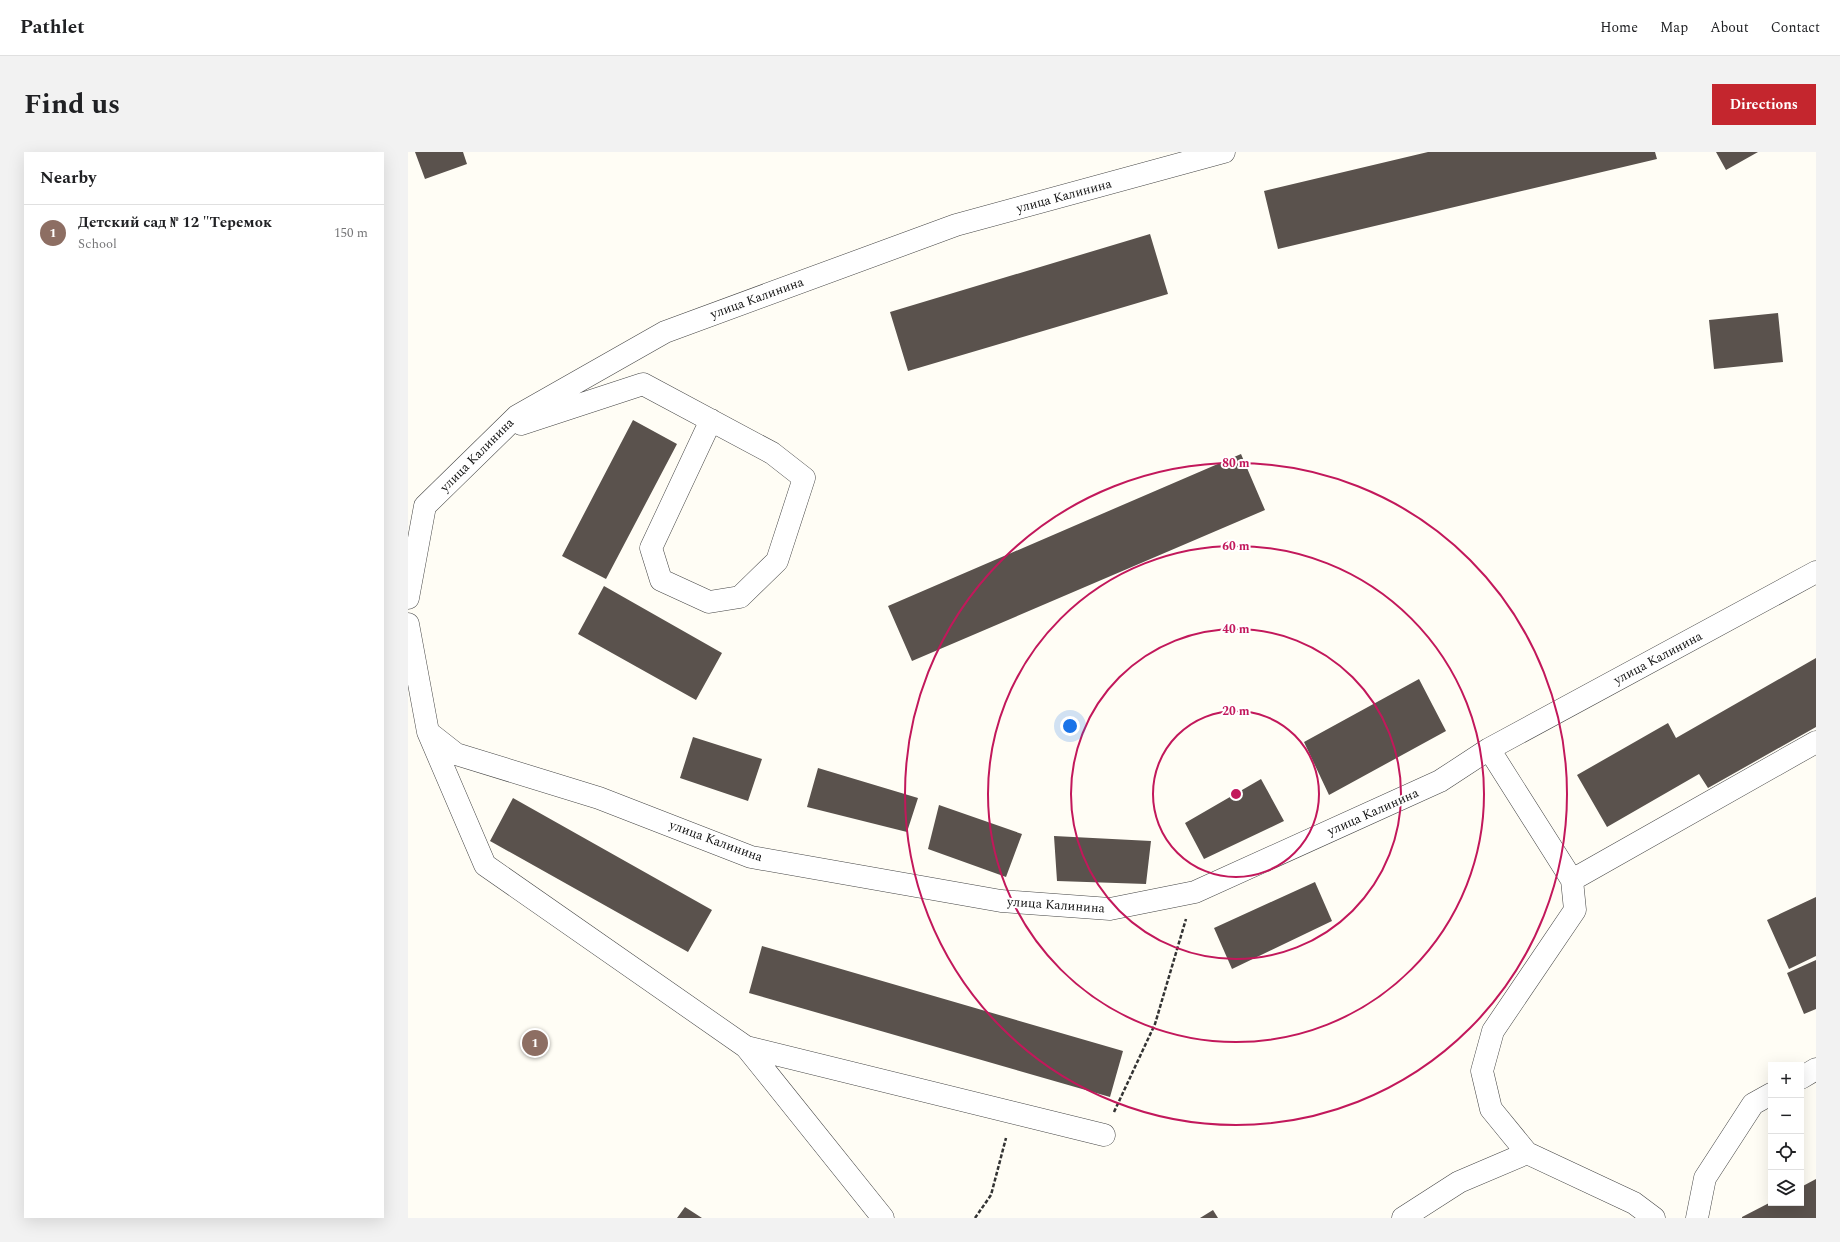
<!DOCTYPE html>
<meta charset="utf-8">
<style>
:root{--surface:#fff;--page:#f2f2f2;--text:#202124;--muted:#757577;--line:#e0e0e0;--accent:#c4262e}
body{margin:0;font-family:Spectral,serif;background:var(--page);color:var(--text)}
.controls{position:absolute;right:12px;bottom:12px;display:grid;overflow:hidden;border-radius:0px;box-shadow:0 4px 16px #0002}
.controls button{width:36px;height:36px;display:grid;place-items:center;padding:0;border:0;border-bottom:1px solid var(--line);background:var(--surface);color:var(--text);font:20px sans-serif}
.you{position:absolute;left:662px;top:574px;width:14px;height:14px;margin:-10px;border:3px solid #fff;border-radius:50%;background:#1a73e8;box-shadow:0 0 0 6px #1a73e833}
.badge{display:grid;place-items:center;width:26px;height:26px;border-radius:50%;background:var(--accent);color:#fff;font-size:13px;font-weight:700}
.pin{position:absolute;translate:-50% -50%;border:2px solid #fff;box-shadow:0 1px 4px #0006}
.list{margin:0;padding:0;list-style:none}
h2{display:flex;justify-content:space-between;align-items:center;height:52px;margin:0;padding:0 16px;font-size:17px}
h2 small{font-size:13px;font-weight:400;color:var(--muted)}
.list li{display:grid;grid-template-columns:26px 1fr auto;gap:12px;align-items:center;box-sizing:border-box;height:56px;padding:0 16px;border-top:1px solid var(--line)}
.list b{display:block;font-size:15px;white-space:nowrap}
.list p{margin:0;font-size:13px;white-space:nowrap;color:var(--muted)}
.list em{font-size:13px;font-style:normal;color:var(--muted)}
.icon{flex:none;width:22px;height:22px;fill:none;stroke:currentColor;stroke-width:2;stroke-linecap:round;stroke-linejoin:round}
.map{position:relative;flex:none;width:1408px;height:1066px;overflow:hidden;border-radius:0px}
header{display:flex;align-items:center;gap:24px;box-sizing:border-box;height:56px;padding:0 20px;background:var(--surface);border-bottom:1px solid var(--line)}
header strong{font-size:19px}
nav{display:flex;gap:22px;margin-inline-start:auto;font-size:14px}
.intro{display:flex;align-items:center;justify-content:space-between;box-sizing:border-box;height:96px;padding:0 24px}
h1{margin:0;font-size:28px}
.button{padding:10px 18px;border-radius:0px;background:var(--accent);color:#fff;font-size:14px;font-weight:700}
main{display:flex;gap:24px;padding:0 24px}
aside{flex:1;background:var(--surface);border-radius:0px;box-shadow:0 4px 16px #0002}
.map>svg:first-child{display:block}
.building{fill:#5a524d}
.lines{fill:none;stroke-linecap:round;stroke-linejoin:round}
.minor-casing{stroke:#444;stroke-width:23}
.path{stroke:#333;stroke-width:2.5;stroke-dasharray:4 2;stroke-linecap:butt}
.minor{stroke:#fff;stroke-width:22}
.ring{fill:none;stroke:#c2185b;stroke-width:2}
.labels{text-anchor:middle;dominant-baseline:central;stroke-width:4;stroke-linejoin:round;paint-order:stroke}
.street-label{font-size:13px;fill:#111;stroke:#fff}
.centre{fill:#c2185b;stroke:#fff;stroke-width:2}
.ring-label{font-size:12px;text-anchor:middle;font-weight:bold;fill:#c2185b;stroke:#fff;stroke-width:4;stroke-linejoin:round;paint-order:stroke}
</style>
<header>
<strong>Pathlet</strong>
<nav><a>Home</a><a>Map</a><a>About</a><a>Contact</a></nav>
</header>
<div class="intro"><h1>Find us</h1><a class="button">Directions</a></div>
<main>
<aside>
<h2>Nearby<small></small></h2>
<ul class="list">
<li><span class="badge" style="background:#8d6e63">1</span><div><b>Детский сад № 12 &quot;Теремок</b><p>School</p></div><em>150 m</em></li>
</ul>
</aside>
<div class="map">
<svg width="1408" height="1066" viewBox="0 0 1408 1066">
<rect width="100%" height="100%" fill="#fffdf5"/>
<path class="building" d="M7 0H55L59 12 17 27Z
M1020 0H1247L1249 7 870 97 856 39Z
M1308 0H1350L1318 18Z
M742 82 760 142 500 219 482 160Z
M1370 161 1375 210 1306 217 1301 168Z
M225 268 269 292 198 427 154 404Z
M833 302 857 358 504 509 480 454Z
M196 434 314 501 288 548 170 482Z
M1408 506V575L1300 636 1291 622 1199 675 1169 623 1260 571 1268 586Z
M1011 527 1038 579 921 643 896 590Z
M285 585 354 607 340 649 272 626Z
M410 616 510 646 499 680 399 655Z
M853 627 876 669 796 707 777 671Z
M105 646 304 758 280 800 82 689Z
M531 653 614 682 598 725 520 697Z
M646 684 743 689 738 732 649 729Z
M907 730 924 769 824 817 806 776Z
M1408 745V804L1381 817 1359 768Z
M354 794 715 899 702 945 341 841Z
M1408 808V857L1396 862 1379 821Z
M1408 1027V1066H1334V1065L1363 1050 1393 1051V1035Z
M277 1055 294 1066H269Z
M805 1058 810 1066H792Z"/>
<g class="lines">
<g class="minor-casing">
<path id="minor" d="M113 272 235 232 364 301 396 326 369 409 332 445 301 450 253 428 243 396 303 268
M0 446 17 354 109 264 257 180 548 73 816 0
M0 472 20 580 77 713 338 895 475 1066
M20 580 48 602 191 646 343 705 593 749 702 757 787 740 1032 629 1081 597 1408 420
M1081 597 1164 728 1167 758 1085 879 1074 919 1083 957 1119 1001 1226 1051 1246 1066
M1164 728 1408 590
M338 895 696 983
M1393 926 1408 917
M995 1066 1051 1030 1119 1001
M1289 1066 1297 1026 1345 952 1363 942"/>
</g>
<path class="path" d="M706 960 747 872 778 767
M567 1066 583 1043 598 986"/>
<use href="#minor" class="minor"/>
</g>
<g class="ring">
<circle cx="828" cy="642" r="83"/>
<circle cx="828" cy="642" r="165"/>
<circle cx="828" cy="642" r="248"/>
<circle cx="828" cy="642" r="331"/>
</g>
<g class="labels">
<g class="street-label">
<text transform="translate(656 44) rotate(-15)">улица Калинина</text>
<text transform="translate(349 146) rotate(-20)">улица Калинина</text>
<text transform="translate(69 303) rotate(-45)">улица Калинина</text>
<text transform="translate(1250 506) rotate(-28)">улица Калинина</text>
<text transform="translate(965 660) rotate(-24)">улица Калинина</text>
<text transform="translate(308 689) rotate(20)">улица Калинина</text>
<text transform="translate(648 753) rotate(4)">улица Калинина</text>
</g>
</g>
<circle cx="828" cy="642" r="6" class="centre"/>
<g class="ring-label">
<text x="828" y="315">80 m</text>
<text x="828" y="398">60 m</text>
<text x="828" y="481">40 m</text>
<text x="828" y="563">20 m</text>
</g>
</svg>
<div class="controls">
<button>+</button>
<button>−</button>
<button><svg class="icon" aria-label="locate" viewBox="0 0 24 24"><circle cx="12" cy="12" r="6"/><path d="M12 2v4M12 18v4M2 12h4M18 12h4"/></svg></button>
<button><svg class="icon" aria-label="layers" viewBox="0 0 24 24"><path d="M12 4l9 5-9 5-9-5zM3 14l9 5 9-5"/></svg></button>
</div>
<div class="you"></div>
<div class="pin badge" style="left:127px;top:891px;background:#8d6e63">1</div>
</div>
</main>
